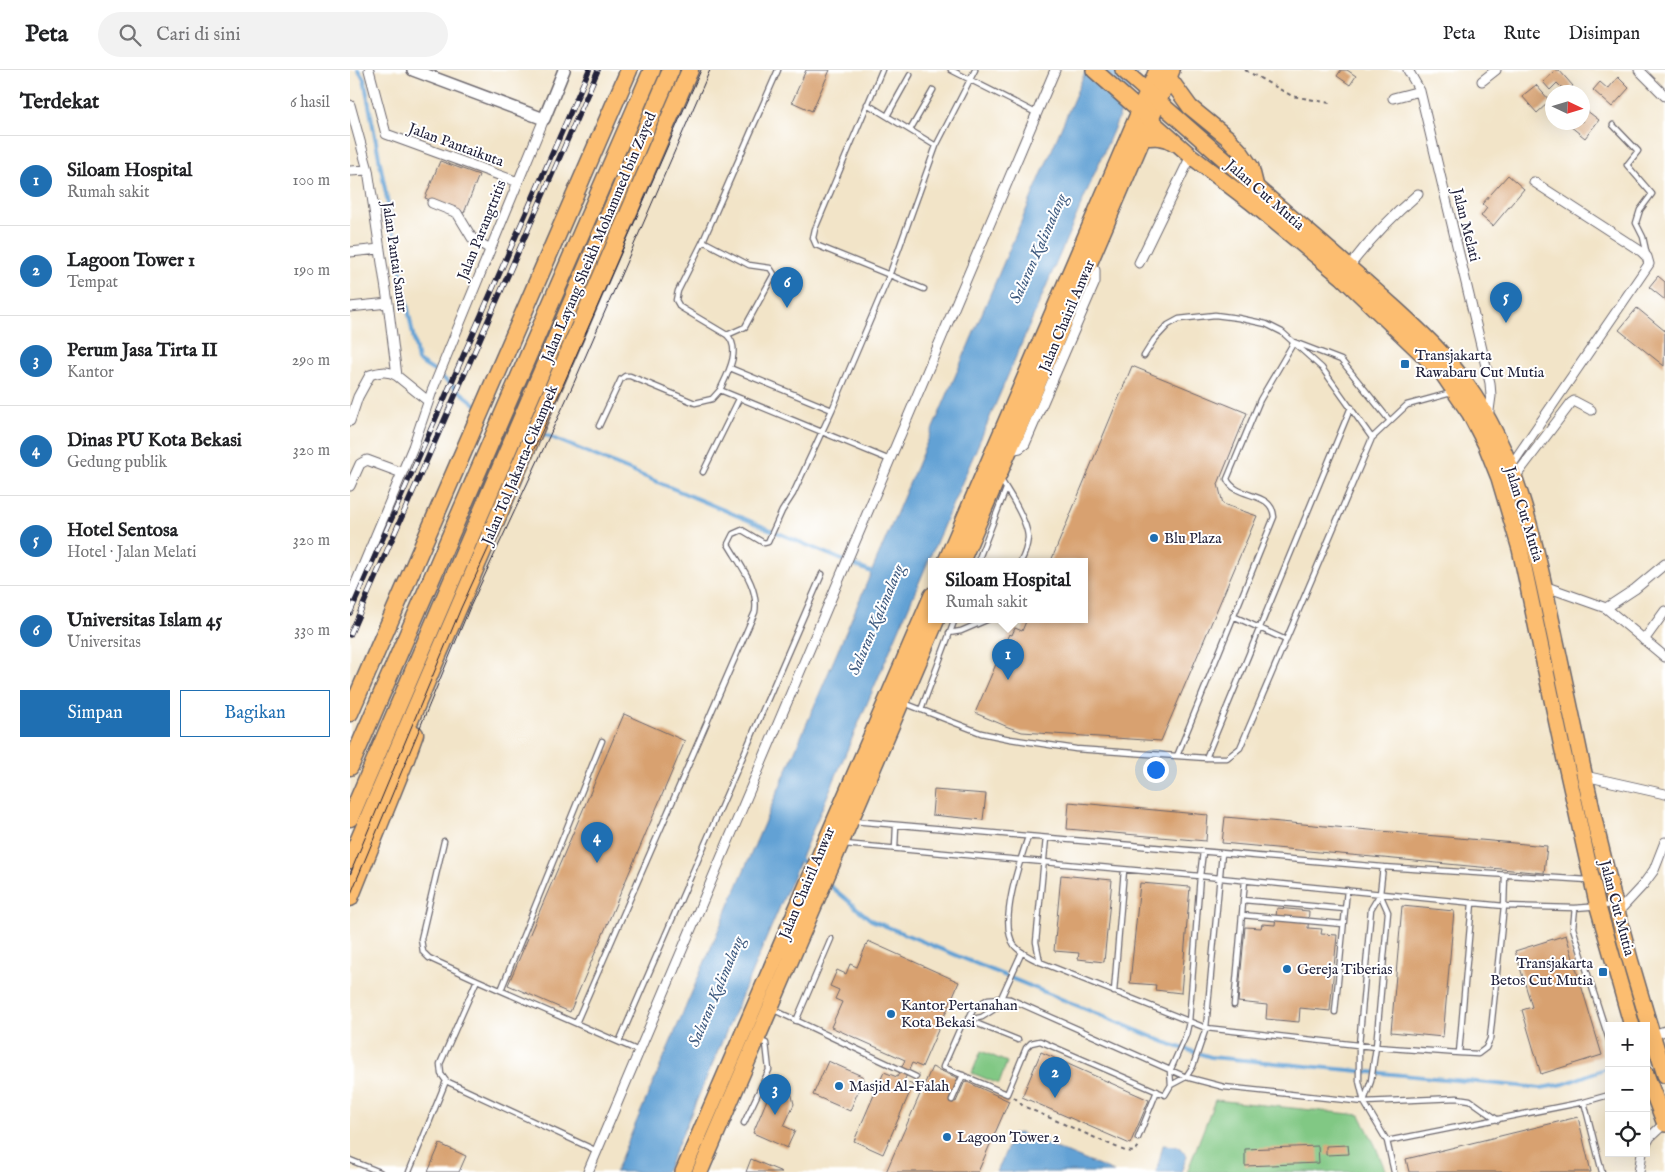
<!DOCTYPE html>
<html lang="id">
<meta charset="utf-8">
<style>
:root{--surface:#fff;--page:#f2f2f2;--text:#202124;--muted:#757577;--line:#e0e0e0;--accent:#1f6fb2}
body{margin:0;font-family:"IM FELL English",serif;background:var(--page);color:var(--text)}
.controls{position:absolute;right:15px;bottom:15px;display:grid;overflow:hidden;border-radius:0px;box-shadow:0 5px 20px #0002}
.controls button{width:45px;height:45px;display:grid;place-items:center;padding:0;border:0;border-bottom:1px solid var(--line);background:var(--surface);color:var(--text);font:25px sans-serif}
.compass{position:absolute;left:1195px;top:15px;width:45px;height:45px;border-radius:50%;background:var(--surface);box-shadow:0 5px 20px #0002;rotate:94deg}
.you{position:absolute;left:805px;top:699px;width:18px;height:18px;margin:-12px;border:4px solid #fff;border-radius:50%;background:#1a73e8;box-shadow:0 0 0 8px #1a73e833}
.badge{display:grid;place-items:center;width:32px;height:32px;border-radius:50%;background:var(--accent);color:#fff;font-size:16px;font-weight:700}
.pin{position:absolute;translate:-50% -41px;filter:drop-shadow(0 1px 2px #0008)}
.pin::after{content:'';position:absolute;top:26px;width:18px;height:15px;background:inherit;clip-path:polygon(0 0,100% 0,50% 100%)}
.popup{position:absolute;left:578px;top:488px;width:160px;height:65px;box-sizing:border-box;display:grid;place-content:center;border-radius:0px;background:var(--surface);filter:drop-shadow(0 1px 4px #0005);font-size:16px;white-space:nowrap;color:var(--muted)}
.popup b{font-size:19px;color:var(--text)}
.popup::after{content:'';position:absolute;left:50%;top:100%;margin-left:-10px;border:10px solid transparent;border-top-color:var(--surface)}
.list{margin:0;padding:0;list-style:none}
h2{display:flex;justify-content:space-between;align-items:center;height:65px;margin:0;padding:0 20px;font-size:21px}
h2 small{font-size:16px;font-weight:400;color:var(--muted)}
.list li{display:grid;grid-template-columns:32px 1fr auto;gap:15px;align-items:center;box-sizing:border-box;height:90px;padding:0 20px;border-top:1px solid var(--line)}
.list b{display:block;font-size:19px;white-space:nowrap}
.list p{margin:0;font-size:16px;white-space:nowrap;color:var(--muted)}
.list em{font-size:16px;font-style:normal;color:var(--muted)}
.actions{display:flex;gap:10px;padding:15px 20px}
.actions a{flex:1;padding:11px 0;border:1px solid var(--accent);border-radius:0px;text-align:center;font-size:18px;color:var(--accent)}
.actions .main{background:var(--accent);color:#fff}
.icon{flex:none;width:28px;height:28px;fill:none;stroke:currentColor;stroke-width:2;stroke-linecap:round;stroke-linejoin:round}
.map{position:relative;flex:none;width:1315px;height:1102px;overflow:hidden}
header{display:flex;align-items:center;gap:30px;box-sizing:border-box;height:70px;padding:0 25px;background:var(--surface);border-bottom:1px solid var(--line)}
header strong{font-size:24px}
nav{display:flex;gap:28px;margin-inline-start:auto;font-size:18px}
.search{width:350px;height:45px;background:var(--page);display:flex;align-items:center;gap:12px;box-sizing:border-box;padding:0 18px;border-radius:28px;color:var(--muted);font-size:19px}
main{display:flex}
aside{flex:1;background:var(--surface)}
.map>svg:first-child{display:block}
.green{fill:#81c884;stroke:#527560}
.water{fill:#62a1d4;stroke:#426288}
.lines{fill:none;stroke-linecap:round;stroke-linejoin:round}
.stream{stroke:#62a1d4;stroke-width:4}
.building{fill:#d8a170}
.service-casing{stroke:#6b666c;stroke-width:7}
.minor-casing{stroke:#6b666c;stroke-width:11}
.tertiary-casing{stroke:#6b666c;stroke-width:14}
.primary-casing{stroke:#6b666c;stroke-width:18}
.trunk-casing{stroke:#6b666c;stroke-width:18}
.motorway-casing{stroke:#6b666c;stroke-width:19}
.path{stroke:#6b666c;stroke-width:2;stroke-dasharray:4 4;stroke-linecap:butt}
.service{stroke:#fff;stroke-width:4.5}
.minor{stroke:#fff;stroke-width:9}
.tertiary{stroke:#fff;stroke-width:11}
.primary{stroke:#fcbd6f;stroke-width:15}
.trunk{stroke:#fcbd6f;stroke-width:15}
.motorway{stroke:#fcbd6f;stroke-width:16}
.tram{stroke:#22223b;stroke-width:1}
.rail-casing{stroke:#22223b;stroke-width:5.5}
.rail{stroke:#fff;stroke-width:4;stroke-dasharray:11;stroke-linecap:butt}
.poi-dot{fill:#1f6fb2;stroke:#fff;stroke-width:2}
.labels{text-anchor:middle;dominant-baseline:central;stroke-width:4;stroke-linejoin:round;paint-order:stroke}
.street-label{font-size:15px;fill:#22223b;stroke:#fff}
.poi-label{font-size:15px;fill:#22223b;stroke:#fff;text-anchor:start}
.water-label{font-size:16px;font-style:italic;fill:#3f5b80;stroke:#fff}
</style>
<header>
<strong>Peta</strong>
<div class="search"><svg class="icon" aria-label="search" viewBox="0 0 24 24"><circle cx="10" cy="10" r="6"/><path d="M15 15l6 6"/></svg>Cari di sini</div>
<nav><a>Peta</a><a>Rute</a><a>Disimpan</a></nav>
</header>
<main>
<aside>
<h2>Terdekat<small>6 hasil</small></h2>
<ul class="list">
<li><span class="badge">1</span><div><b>Siloam Hospital</b><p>Rumah sakit</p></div><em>100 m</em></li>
<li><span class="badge">2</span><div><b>Lagoon Tower 1</b><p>Tempat</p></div><em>190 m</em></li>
<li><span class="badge">3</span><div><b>Perum Jasa Tirta II</b><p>Kantor</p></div><em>290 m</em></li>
<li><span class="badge">4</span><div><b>Dinas PU Kota Bekasi</b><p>Gedung publik</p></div><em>320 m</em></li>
<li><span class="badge">5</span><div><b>Hotel Sentosa</b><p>Hotel · Jalan Melati</p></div><em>320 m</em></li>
<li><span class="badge">6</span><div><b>Universitas Islam 45</b><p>Universitas</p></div><em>330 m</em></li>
</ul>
<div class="actions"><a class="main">Simpan</a><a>Bagikan</a></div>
</aside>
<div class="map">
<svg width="1315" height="1102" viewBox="0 0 1315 1102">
<rect width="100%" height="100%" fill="#fff"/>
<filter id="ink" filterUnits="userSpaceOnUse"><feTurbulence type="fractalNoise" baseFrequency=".02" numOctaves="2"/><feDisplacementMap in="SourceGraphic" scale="10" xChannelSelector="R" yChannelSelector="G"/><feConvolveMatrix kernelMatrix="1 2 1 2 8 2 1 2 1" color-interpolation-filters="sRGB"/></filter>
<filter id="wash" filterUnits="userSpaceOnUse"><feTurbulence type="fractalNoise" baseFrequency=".0096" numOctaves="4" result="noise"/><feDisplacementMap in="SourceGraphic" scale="20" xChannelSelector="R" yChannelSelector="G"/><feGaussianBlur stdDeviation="1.12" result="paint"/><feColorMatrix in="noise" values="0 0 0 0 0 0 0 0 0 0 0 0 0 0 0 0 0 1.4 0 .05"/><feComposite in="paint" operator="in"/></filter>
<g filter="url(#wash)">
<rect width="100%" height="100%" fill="#f2e4c8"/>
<path class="green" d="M631 981 657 992 649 1014 622 1003Z
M865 1030 1010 1045 1025 1075 1036 1102H837Z"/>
<path class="water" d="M736 0H789L316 1102H265Z
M669 1063 764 1102H647L663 1064Z
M813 1075 828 1076 837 1086 831 1102H805L807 1100Z"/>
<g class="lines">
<path class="stream" d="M8 0 14 9 68 291 84 301 128 336
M189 362 523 503
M448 788 459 798
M478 814 521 850 822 975 861 987 1191 1018 1214 1014 1259 997
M1296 982 1304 979"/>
</g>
<g id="blocks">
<path class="building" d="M456 0H480L462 41 442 32Z
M991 0H997L1006 6 1000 15 987 6Z
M1206 0H1209L1223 16 1216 22 1207 13 1200 20 1193 12Z
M1268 7 1279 18 1262 37 1243 20 1250 12 1258 19Z
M1186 15 1200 31 1187 43 1172 26Z
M1232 37 1249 50 1235 68 1215 52H1232Z
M90 91 129 105 114 143 75 128Z
M1158 105 1174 119 1143 156 1131 146 1137 138 1132 134Z
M1308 206 1315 212V230L1299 217Z
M1287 238 1315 261 1314 296 1269 260Z
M782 296 897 343 868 414 873 434 907 446 811 671 672 662 658 657 625 643 659 564 662 565 665 558 672 561 677 549H734V491H701Z
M274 644 335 671 220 942 158 915Z
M584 720 636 724 633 750 582 745Z
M719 732 858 745 856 771 717 759Z
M875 747 1197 776 1194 803 872 773Z
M711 805 762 810 754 892 728 889 729 883 704 881Z
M790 813 840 817 831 923 805 920 806 915 780 913Z
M1052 836 1104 841 1093 967 1041 962Z
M927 838 959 841 958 858 972 859 971 864 987 865 980 941 950 938 949 952 916 949 917 935 888 932 895 857 911 858 912 854 925 855Z
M1216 865 1252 985 1191 1004 1172 940 1182 937 1165 881Z
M518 871 609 912 572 997 562 993 554 1011 563 1015 533 1084 504 1071 534 1002 547 1007 555 990 481 957 492 932 485 929 489 920 480 916 487 900 496 904 500 894 507 897Z
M691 982 799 1030 780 1074 672 1027Z
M478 991 514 1007 500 1041 463 1025Z
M582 997 608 1008 599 1029 606 1032 615 1011 659 1031 628 1102H536Z
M426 1008 439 1014 444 1034 434 1056 445 1061 437 1078 403 1063Z
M1228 1047 1241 1102H1059L1056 1089Z
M90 1074 116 1086 109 1102H78Z
M998 1075 999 1084 976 1085V1076Z
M968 1076 969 1093 895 1096V1079Z
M401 1089 432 1102H396Z"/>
</g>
</g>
<g filter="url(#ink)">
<use href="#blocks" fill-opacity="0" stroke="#6b666c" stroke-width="1"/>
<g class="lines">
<g class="service-casing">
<path id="service" d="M428 0 353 171 328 221 326 230 330 237 377 265C392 279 377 305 370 320L540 390
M532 0 465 159 463 168 466 175 574 219
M601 0 686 43
M517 34 586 76
M537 46 560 5
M1263 55 1288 81 1277 95 1302 124 1290 140 1286 153 1293 167 1297 185
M560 60 583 20
M353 171 399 195 420 198 424 204 395 257 377 265
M794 286 804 270 818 255 829 249 865 245 888 248 916 254 932 262 972 298 1022 368
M380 298 482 340
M249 356 271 309 275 306H280L345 333 362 329 370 320
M353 402 389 329
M651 410C660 424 678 452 678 468 677 476 675 484 671 491
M628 491 656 419
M883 546 936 570
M599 563 611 561 639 549
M554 633 631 663 660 669 726 679 856 688H877L890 678 1022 368 1057 335 1101 323
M571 640 605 549
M827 686 924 447C922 420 886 430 877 409L910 330 944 272 991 290 1040 351
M856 688 1001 337
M503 751 1033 797 1238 810
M678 767C670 791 648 853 664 875 670 883 681 888 690 892L856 958 1026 977 1109 983 1122 833
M94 771 71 869 73 882 79 888 127 910
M494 774 850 806 1154 836 1225 838 1264 835
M545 778 546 756
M872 783 856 958 843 996 836 1007 821 1015 815 1025 690 971 681 973 676 978 657 1024 593 997 611 956 618 950 624 938 638 929 651 928 660 929 836 1007 874 1017 1014 1032 1107 1028 1120 1030 1148 1050
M1033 797 1030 824 1021 839 1009 975V1011L1014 1032 1037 1071 1044 1102
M893 830 995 839
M1225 838 1223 858 1259 970
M892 845 993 854
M690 892 686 872 696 768
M151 920 252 671
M764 922 774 800
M651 928 672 882
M884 935 895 810
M422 939 566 1007
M985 942 997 820
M618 950 668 970
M619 950 632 947 660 929
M446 951 481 869
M226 953 405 542C409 517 390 495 378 474L383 464 392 460 414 473 418 472 432 441 443 424 482 340 539 206 586 76 625 0
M269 972 472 504
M1109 983 1128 984 1136 978 1140 969 1154 836 1155 806
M821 1015 820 1001 836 965 839 952 850 806 853 782
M602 1030 613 1005
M1014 1031 1021 1011 1026 977 1038 842 1030 824
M1234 1032 1259 1025
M394 1053 419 1000 416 973 408 970
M788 1068 807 1021
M1037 1071 1234 1032 1252 1102
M247 1081 96 1011 91 1004 90 994 127 910 289 981
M0 1090 30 1102
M59 1102 96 1011"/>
</g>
<g class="minor-casing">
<path id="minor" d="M19 0 36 64 168 112
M1058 0 1070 21 1140 313 1141 326 1138 348
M1289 0 1315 26
M1132 11 1146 0
M1043 28 1070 21
M0 35 18 100 38 233 47 306 78 331
M0 101 18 100
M82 133 107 143 122 168 140 179
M0 182 30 179
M789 193 841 86
M996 201C1017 172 1041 147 1068 124
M0 237 38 233
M0 351 8 327 20 305C29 302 38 300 47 306
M660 380 670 378 675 374 745 212V200L739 195
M1160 397 1299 194 1297 187 1292 182 1184 112
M52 403 63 377 82 321 194 49
M1165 407 1221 333 1224 331 1241 340
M0 416 10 394 17 390 52 403 0 527
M1194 516 1256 538 1285 519 1315 494
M1256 538 1315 587
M1294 570 1315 541
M1235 706 1315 724
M1268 842 1293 815 1304 800 1315 772
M1302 965 1315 961
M1296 1074 1300 1067 1315 1053
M238 1102 705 0
M1289 1102 1292 1083"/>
</g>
<g class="tertiary-casing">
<path id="tertiary" d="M63 0 194 49 214 0"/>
</g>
<g class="primary-casing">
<path id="primary" d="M596 491 807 0
M612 491 822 0
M333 1102 582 525
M350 1102 587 549"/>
</g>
<g class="trunk-casing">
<path id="trunk" d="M744 0 841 86 901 132 992 207 1092 303 1120 344 1135 373 1149 408 1170 479 1212 677 1248 837 1282 956
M773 0C836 56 898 111 962 165 991 190 1019 215 1047 240 1072 263 1097 286 1116 314 1166 383 1184 466 1201 548 1211 596 1222 645 1232 694 1254 799 1282 903 1315 1005
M819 8 840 37 878 68 890 81 901 97 906 117
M793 68C804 67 815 66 824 73
M1296 1004 1315 1054"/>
</g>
<g class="motorway-casing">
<path id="motorway" d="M0 643 279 0
M0 697 302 0
M0 748 321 0
M0 790 340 0
M0 828 56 689 65 664"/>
</g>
<path class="path" d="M895 0 942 26 980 33
M664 1027 673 1036 775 1081 784 1082 790 1075"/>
<use href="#service" class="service"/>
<use href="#minor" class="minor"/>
<use href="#tertiary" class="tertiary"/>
<use href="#primary" class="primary"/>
<use href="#trunk" class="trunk"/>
<use href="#motorway" class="motorway"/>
<path class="tram" d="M0 804 111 538 214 313 351 0
M0 826 120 537 223 315 360 0"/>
<g class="rail-casing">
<path id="rail" d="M0 543 239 0
M0 565 248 0"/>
</g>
<use href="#rail" class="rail"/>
</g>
</g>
<g class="poi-dot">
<rect x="1050" y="289" width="10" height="10" rx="2.5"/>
<circle cx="804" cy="468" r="5"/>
<circle cx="937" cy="899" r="5"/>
<rect x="1248" y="897" width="10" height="10" rx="2.5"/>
<circle cx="541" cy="944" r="5"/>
<circle cx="489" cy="1016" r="5"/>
<circle cx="597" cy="1067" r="5"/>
</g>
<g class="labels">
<g class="street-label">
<text transform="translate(106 75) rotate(20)">Jalan Pantaikuta</text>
<text transform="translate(915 125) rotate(41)">Jalan Cut Mutia</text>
<text transform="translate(1116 155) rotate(76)">Jalan Melati</text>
<text transform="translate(132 160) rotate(-68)">Jalan Parangtritis</text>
<text transform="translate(249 167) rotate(-67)">Jalan Layang Sheikh Mohammed bin Zayed</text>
<text transform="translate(45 187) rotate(82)">Jalan Pantai Sanur</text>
<text transform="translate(717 246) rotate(-67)">Jalan Chairil Anwar</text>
<text transform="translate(170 395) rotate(-67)">Jalan Tol Jakarta–Cikampek</text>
<text transform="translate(1174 444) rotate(73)">Jalan Cut Mutia</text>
<text transform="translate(457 813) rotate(-67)">Jalan Chairil Anwar</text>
<text transform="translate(1267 838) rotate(75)">Jalan Cut Mutia</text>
</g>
<g class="poi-label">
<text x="1065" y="285">Transjakarta<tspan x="1065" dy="17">Rawabaru Cut Mutia</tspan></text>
<text x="814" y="468">Blu Plaza</text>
<text x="1243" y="893" text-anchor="end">Transjakarta<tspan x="1243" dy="17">Betos Cut Mutia</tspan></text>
<text x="947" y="899">Gereja Tiberias</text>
<text x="551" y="935">Kantor Pertanahan<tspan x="551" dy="17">Kota Bekasi</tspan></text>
<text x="499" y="1016">Masjid Al-Falah</text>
<text x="607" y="1067">Lagoon Tower 2</text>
</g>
<g class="water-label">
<text transform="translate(689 179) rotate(-66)">Saluran Kalimalang</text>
<text transform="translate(527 550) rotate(-67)">Saluran Kalimalang</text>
<text transform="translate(367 922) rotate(-67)">Saluran Kalimalang</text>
</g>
</g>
</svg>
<div class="controls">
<button>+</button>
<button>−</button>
<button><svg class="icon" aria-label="locate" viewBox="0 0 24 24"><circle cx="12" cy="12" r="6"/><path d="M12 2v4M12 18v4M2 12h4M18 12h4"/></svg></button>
</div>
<svg class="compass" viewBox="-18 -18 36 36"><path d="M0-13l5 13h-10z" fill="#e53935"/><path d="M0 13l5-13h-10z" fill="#757577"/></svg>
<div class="you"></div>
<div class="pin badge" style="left:658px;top:610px">1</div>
<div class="popup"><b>Siloam Hospital</b>Rumah sakit</div>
<div class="pin badge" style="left:705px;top:1028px">2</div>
<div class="pin badge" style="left:425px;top:1045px">3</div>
<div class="pin badge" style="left:247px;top:793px">4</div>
<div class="pin badge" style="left:1156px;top:253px">5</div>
<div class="pin badge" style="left:437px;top:238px">6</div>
</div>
</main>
